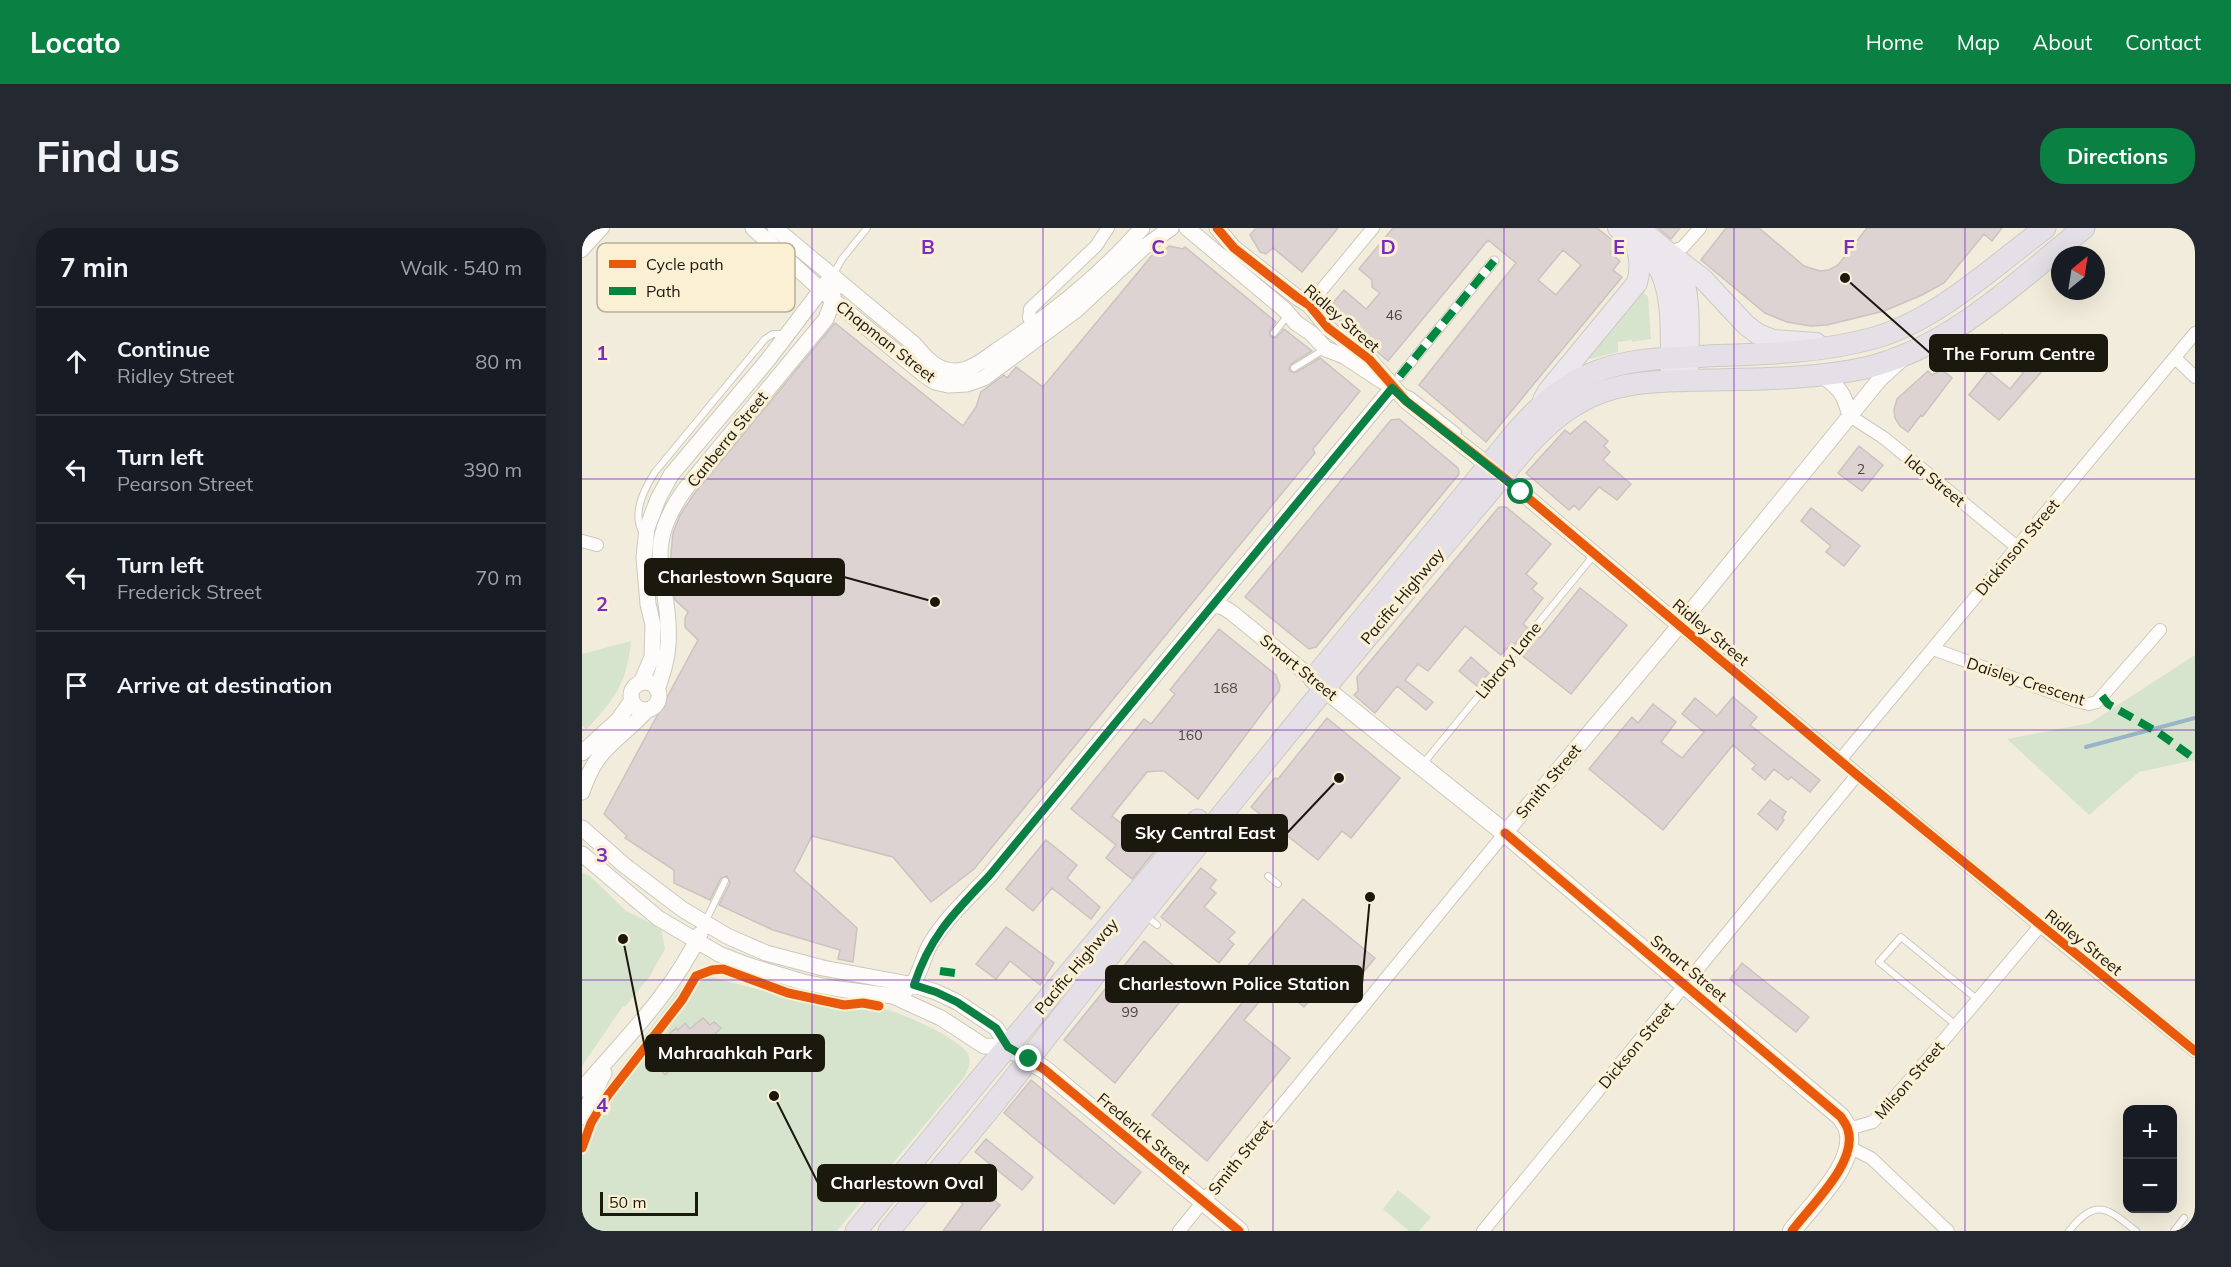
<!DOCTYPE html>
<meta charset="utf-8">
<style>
:root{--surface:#171b24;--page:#242831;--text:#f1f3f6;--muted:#9ea1a6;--line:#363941;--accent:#0b8043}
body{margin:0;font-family:Mulish,sans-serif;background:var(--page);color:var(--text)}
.controls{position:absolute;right:18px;bottom:18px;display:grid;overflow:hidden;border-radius:12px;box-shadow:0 6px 24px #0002}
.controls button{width:54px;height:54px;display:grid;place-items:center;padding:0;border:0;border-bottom:2px solid var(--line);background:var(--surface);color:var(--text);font:30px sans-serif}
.compass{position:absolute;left:1469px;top:18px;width:54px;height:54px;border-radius:50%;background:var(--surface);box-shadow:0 6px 24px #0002;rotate:30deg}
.scale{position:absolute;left:18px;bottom:15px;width:98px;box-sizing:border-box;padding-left:6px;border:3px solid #1b180d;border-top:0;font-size:16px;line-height:21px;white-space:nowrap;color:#1b180d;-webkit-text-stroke:4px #fbf0d3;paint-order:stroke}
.stop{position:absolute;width:18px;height:18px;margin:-14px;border:4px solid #0b8043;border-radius:50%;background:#fff}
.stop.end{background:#0b8043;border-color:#fff;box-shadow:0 2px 6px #0008}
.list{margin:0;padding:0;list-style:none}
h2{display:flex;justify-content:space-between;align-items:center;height:78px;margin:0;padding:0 24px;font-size:26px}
h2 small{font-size:20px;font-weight:400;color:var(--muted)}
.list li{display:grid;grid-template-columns:39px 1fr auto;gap:18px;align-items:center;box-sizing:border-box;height:108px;padding:0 24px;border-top:2px solid var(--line)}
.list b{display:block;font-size:22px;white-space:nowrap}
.list p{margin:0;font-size:20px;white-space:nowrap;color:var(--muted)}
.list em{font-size:20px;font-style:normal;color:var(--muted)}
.icon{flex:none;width:33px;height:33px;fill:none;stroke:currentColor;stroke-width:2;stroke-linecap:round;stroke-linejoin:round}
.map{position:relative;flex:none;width:1613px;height:1003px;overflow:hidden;border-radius:24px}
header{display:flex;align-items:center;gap:36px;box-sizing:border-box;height:84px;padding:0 30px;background:var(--accent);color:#fff}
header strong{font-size:28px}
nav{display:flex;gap:33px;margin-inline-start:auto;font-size:21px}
.intro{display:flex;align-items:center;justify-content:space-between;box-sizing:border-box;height:144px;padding:0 36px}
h1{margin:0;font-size:42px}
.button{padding:15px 27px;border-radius:24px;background:var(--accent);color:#fff;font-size:21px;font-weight:700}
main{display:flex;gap:36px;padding:0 36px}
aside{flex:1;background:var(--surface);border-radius:24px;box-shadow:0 6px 24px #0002}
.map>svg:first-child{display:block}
.green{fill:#d6e4ce}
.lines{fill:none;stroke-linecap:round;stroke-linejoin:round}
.stream{stroke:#99b3c7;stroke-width:4}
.building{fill:#ded3d3;stroke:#cac3bf;stroke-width:1.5;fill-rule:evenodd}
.service-casing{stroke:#cdc8bb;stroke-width:8}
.pedestrian-casing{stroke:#cdc8bb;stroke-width:11}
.minor-casing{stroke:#cdc8bb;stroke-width:14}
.tertiary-casing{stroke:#cdc8bb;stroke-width:17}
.secondary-casing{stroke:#cdc8bb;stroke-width:20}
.primary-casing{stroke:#cdcac2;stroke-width:22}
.trunk-casing{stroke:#cdcac2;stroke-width:23}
.service{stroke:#fdfcfa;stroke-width:6}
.pedestrian{stroke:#fdfcfa;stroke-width:9}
.minor{stroke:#fdfcfa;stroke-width:12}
.tertiary{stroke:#fdfcfa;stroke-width:15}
.secondary{stroke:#fdfcfa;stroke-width:18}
.primary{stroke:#ebe7ed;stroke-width:20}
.trunk{stroke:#e5e0e8;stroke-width:21}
.quiet{stroke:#00873e;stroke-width:8;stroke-dasharray:15 8;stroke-linecap:butt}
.cycleway-casing{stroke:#fbf0d3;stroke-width:13}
.cycleway{stroke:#e8590c;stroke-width:9}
.route{stroke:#0b8043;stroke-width:8}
.grid{fill:none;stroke:#7b2cbf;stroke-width:1.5;stroke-opacity:0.55}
.labels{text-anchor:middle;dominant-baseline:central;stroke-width:6;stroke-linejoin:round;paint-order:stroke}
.number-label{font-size:14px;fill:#4c473e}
.street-label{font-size:16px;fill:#1b180d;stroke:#fbf0d3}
.key{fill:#fbf0d3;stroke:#b8af98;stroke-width:1.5}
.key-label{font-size:16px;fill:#1b180d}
.grid-label{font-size:20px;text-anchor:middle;font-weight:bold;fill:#7b2cbf;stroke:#fbf0d3;stroke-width:6;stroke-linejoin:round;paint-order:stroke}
.leader{fill:none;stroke:#1b180d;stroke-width:2}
.callout-dot{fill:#1b180d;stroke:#fbf0d3;stroke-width:2}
.callout{fill:#1b180d;stroke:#1b180d;stroke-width:2}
.callout-label{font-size:18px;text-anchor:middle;font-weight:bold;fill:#fff}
</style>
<header>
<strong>Locato</strong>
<nav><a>Home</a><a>Map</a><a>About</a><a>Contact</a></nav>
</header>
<div class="intro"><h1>Find us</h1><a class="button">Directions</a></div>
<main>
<aside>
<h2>7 min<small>Walk · 540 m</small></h2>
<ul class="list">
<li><svg class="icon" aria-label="ahead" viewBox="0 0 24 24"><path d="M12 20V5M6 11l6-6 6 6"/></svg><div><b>Continue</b><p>Ridley Street</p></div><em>80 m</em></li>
<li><svg class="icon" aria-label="left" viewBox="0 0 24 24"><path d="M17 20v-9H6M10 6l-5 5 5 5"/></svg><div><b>Turn left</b><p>Pearson Street</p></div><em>390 m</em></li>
<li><svg class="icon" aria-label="left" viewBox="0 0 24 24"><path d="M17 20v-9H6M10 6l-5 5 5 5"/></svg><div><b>Turn left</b><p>Frederick Street</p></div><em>70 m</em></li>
<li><svg class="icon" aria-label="arrive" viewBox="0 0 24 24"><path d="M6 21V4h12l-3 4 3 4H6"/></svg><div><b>Arrive at destination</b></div></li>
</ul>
</aside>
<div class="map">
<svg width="1613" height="1003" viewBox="0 0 1613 1003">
<rect width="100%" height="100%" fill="#f2ecdc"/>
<path class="green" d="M1058 61 1066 69 1069 111 1050 114V112L1036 114V124L1008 131 1003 125Z
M49 413C45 456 32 472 4 502L0 497V426Z
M1613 427V532L1557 544 1507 587 1425 511 1508 495Z
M0 644 9 649 44 683 79 700 83 721 68 748 43 779 41 778 0 838Z
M111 744C138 751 165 759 192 765 229 772 271 772 306 782 324 787 378 811 386 826 390 834 386 841 383 848L255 1003H0V906L11 876Z
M816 962 849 989 837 1003H827L801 981Z"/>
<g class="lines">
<path class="stream" d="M1504 519 1613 490"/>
</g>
<path class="building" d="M674 0H756L720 44 691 20 684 26 678 24 668 7Z
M811 0H1015L1035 16 1028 25 1038 33 1031 42 1040 49 904 214 837 157 934 35 906 12 806 133 745 82 762 62 784 81 798 65 790 59V52L777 41ZM981 22 999 37 974 67 956 52Z
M1076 0H1098L1089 11Z
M1144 0H1177L1222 38 1238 43 1247 42 1256 37 1285 0H1420L1410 13 1402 6 1362 55 1340 67 1302 83 1245 97 1229 98 1205 94 1183 85 1119 32Z
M587 18 601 21 603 19 694 94 687 104 689 109 694 110 702 101 730 123 709 136 707 141 709 144H715L738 130 778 163 731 221 733 225 392 641 349 674 311 629 230 608 212 643 275 700 271 734 256 731 258 722 191 702 137 677 148 655 145 648 139 650 128 672 92 655V642L43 610 45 608 22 586 116 412 103 399V390L106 384 93 372 88 337 91 305 98 287 112 266 253 95 381 198 394 179 399 164 422 147 425 150 434 139 461 159 572 25 576 28Z
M1420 106 1462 141 1417 192 1387 167 1406 143 1428 161 1441 145 1409 119Z
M1360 142 1370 150 1341 188 1339 187 1326 204 1318 198 1313 190 1312 182 1315 171 1346 143 1350 147Z
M817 191 876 240 877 246 734 419 727 421 663 369 809 192Z
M1003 193 1026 213 1022 218 1028 224 1021 232 1049 256 1035 272 1017 259 997 282 992 277 987 282 944 245 983 202 988 206Z
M1277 218 1301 237 1280 263 1256 245Z
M917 279H924L969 316 944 346 955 355 950 361 961 370 941 396 946 400 930 419 928 417 919 427 883 398 846 443 836 436 823 452 851 474 844 482 815 458 793 485 772 467 776 463 775 449Z
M1229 280 1278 318 1262 338 1244 324 1249 318 1219 293Z
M998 360 1045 397 989 466 938 426 954 407 958 410Z
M637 401 694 447 698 458 697 463 616 571 582 543H574L565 544 536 580 530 588 573 623 550 651 524 630 534 617 489 581 562 491 569 496 593 466 588 462Z
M889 429 907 445 895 458 877 443Z
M1151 469 1175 489 1168 497 1238 552 1228 564 1209 549 1206 552 1192 541 1183 552 1170 541 1174 537 1151 517 1081 602 1007 541 1050 489 1056 495 1071 476 1094 494 1079 514 1100 530 1122 504 1100 486 1113 470 1135 488Z
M745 490 818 550 769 610 760 603 736 632 669 579 693 550 696 551Z
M1188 572 1204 584 1200 590 1202 592 1195 602 1176 586Z
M464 612 495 637 485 650 518 679 509 691 470 660 451 683 424 661Z
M619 640 634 652 628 660 634 665 622 679 653 704 646 711 652 716 637 735 579 689Z
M721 671 793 730 757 774 739 759 722 779 693 755 662 792 708 830 625 933 570 887 660 775 645 763Z
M424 699 472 735 458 757 428 733 414 751 394 736Z
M562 713 613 755 533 855 482 812Z
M1160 735 1227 789 1214 804 1148 751Z
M121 790 128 797 132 794 139 800 128 811 125 809 83 847 72 834 79 828 75 821 89 808 87 806 94 800 96 802 103 795 108 801Z
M449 852 559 944 532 976 422 885Z
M404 911 451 949 440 962 393 924Z
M387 951 418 977 397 1003H361L381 976 372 969Z"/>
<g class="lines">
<g class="service-casing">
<path id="service" d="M251 47 260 31 285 0
M692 105 706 87
M712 140 738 124 742 118
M822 164 829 167 876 204
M62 307C49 287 61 263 73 244L183 111 191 106H203
M840 537 1012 327
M686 648 696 656
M564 688 575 697
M123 694 143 653
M1374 797 1297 734 1319 709 1396 772
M1487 1003C1514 969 1525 980 1554 1003
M1592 1003 1602 990"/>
</g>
<g class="pedestrian-casing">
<path id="pedestrian" d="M818 148 912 33"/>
</g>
<g class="minor-casing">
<path id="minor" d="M0 23 21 0
M1087 25 1101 19 1118 0
M727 77 791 0
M452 97 447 90 448 81 514 18 526 0
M1593 130 1613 149
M1268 188 1302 210 1435 319
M0 313 15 317
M1097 397 1458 698 1613 823
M1351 421 1494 473 1507 476 1515 474 1578 402
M1258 532 1613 105
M1266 901 1291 894 1345 832 1458 698
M1267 919 1289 930 1366 1003
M597 1003 923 605
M901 1003 1275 547"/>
</g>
<g class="tertiary-casing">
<path id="tertiary" d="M171 0 239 62 341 146 353 154 366 157 385 156 402 150 493 83 561 20 589 0
M193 0 332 116C343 129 354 143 373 143 389 143 404 130 417 121 469 87 519 47 560 0
M605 0 704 83 714 95 729 105 744 121 762 128 800 153
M635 0 652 20 716 70 727 77 746 100 787 131 824 173 920 248 1097 397
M1238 146C1258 160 1262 165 1268 188
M631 377 641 379 649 384 731 451
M49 468a14 14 0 1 1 28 0a14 14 0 1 1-28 0Z
M59 455 70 429 71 397 66 376 62 329 65 300 76 271 89 247 185 133 245 54
M75 462C80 447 85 433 86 417 90 350 56 325 104 260L244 91 251 72V47
M0 525 36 492 50 472
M0 564C15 518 35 515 65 482
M0 600 42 637 100 681 145 708 184 725 241 740 332 757 354 764 375 774 414 800 426 819
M923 605 1087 410 1298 151 1319 132
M0 626 76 690 137 726 165 737 221 754 257 761 311 768 359 790 402 818 426 819
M311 768C339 761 336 737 349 715 364 690 387 669 407 648L810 160
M0 861C42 812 90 765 118 706
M0 889 22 845"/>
</g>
<g class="secondary-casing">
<path id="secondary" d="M732 452 923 605 1259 889C1261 893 1265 897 1266 902 1276 935 1228 978 1210 1003
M426 819 463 842 657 1003"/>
</g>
<g class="primary-casing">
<path id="primary" d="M1036 0C1050 11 1064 22 1074 36 1093 64 1088 113 1089 147
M1057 0C1071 12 1088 23 1097 39 1111 65 1106 122 1106 152
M1087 25 1121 51 1164 97 1176 106 1191 112 1234 115
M961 172 966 163 1055 55C1059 41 1058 28 1053 14"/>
</g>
<g class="trunk-casing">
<path id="trunk" d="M732 450 934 204C956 179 980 156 1013 144 1049 130 1086 130 1125 128 1181 126 1237 125 1292 110 1355 92 1411 39 1463 0
M274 1003 399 850 616 592
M307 1003C353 946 402 890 447 831 566 678 687 526 812 377 843 339 875 302 907 264 933 233 957 199 993 177 1033 151 1083 153 1128 152 1179 151 1233 151 1283 140 1369 120 1435 53 1502 0"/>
</g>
<use href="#service" class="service"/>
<use href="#pedestrian" class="pedestrian"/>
<use href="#minor" class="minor"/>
<use href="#tertiary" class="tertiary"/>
<use href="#secondary" class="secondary"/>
<use href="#primary" class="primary"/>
<use href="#trunk" class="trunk"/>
<path class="quiet" d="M818 148 912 33
M1520 468 1526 476 1577 505 1613 531
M358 743 380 746"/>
<g class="cycleway-casing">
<path id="cycleway" d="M635 0 652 20 716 70 727 77 746 100 787 131 824 173 920 248 1275 547 1613 823
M923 605 1259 889C1261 893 1265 897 1266 902 1276 935 1228 978 1210 1003
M447 831 463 842 657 1003
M0 920 9 895 26 867 100 772 114 748 130 742 141 741 206 765 262 777 281 775 297 778"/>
</g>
<use href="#cycleway" class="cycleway"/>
</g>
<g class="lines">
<path class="route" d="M447 831 426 819 414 800 375 774 354 764 332 757C348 708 372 685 407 648L810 160 824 173 939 264"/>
</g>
<path class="grid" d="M230 0V1003M461 0V1003M691 0V1003M922 0V1003M1152 0V1003M1383 0V1003M0 251H1613M0 502H1613M0 752H1613"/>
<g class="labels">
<g class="number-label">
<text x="812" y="87">46</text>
<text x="1279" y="241">2</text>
<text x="643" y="460">168</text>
<text x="608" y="507">160</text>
<text x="548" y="784">99</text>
</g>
<g class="street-label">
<text transform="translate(760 90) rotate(41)">Ridley Street</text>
<text transform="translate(304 113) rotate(38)">Chapman Street</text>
<text transform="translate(145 211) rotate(-51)">Canberra Street</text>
<text transform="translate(1353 252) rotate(39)">Ida Street</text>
<text transform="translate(1435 319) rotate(-50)">Dickinson Street</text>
<text transform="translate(820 368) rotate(-50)">Pacific Highway</text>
<text transform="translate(1129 404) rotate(40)">Ridley Street</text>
<text transform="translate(926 432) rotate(-51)">Library Lane</text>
<text transform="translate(717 439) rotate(39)">Smart Street</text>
<text transform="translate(1444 453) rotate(18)">Daisley Crescent</text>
<text transform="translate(966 553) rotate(-50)">Smith Street</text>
<text transform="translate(1502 714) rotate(39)">Ridley Street</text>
<text transform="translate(494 738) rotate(-50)">Pacific Highway</text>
<text transform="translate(1107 740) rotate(40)">Smart Street</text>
<text transform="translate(1054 817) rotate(-50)">Dickson Street</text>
<text transform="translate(1327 852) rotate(-49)">Milson Street</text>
<text transform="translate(562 905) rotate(40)">Frederick Street</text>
<text transform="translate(658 929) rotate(-51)">Smith Street</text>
</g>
</g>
<rect x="15" y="15" width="198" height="69" rx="9" class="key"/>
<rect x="27" y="32" width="27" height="8" fill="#e8590c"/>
<rect x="27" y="59" width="27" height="8" fill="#00873e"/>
<g class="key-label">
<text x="64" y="42">Cycle path</text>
<text x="64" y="69">Path</text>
</g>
<g class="grid-label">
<text x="346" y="26">B</text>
<text x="576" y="26">C</text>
<text x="806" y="26">D</text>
<text x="1037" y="26">E</text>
<text x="1267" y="26">F</text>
<text x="20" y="132">1</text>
<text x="20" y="383">2</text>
<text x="20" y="634">3</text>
<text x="20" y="884">4</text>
</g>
<path class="leader" d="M1263 50L1348 125M353 374L262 349M757 550L705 605M788 669L780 756M41 711L64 825M192 868L236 955"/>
<g class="callout-dot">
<circle cx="1263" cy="50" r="6"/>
<circle cx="353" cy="374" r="6"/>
<circle cx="757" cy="550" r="6"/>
<circle cx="788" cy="669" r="6"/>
<circle cx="41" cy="711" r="6"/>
<circle cx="192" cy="868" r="6"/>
</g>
<g class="callout">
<rect x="1348" y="107" width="177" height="36" rx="6"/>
<rect x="63" y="331" width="199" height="36" rx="6"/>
<rect x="540" y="587" width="165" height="36" rx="6"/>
<rect x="524" y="738" width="256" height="36" rx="6"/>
<rect x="64" y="807" width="178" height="36" rx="6"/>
<rect x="236" y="937" width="178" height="36" rx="6"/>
</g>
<g class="callout-label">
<text x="1437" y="132">The Forum Centre</text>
<text x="163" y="355">Charlestown Square</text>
<text x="623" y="611">Sky Central East</text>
<text x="652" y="762">Charlestown Police Station</text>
<text x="153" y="831">Mahraahkah Park</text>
<text x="325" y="961">Charlestown Oval</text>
</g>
</svg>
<div class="controls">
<button>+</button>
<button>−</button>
</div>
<svg class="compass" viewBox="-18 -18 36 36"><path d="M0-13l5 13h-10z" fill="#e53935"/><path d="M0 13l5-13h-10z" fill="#9ea1a6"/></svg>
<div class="scale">50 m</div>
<div class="stop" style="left:939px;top:264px"></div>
<div class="stop end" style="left:447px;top:831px"></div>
</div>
</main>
